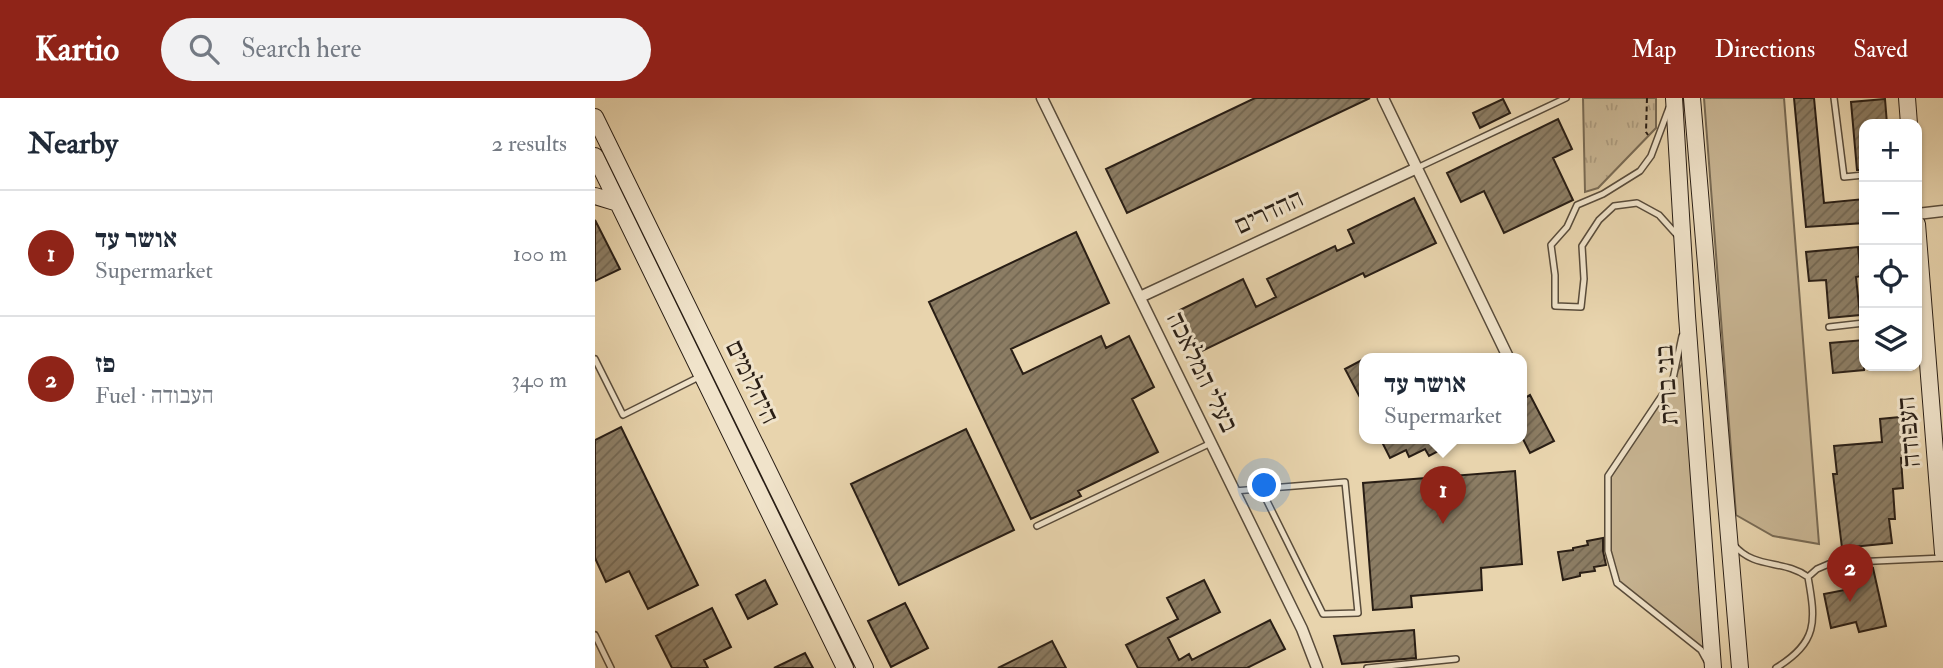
<!DOCTYPE html>
<meta charset="utf-8">
<style>
:root{--surface:#fff;--page:#f2f2f3;--text:#1f2937;--muted:#747a83;--line:#e0e1e3;--accent:#8f2418}
body{margin:0;font-family:"IM FELL Double Pica","Frank Ruhl Libre",serif;background:var(--page);color:var(--text)}
.controls{position:absolute;right:21px;top:21px;display:grid;overflow:hidden;border-radius:14px;box-shadow:0 2px 5px #0004}
.controls button{width:63px;height:63px;display:grid;place-items:center;padding:0;border:0;border-bottom:2px solid var(--line);background:var(--surface);color:var(--text);font:35px sans-serif}
.you{position:absolute;left:670px;top:388px;width:24px;height:24px;margin:-18px;border:5px solid #fff;border-radius:50%;background:#1a73e8;box-shadow:0 0 0 10px #1a73e833}
.badge{display:grid;place-items:center;width:46px;height:46px;border-radius:50%;background:var(--accent);color:#fff;font-size:23px;font-weight:700}
.pin{position:absolute;translate:-50% -58px;filter:drop-shadow(0 2px 4px #0008)}
.pin::after{content:'';position:absolute;top:37px;width:24px;height:21px;background:inherit;clip-path:polygon(0 0,100% 0,50% 100%)}
.popup{position:absolute;left:764px;top:255px;width:168px;height:91px;box-sizing:border-box;display:grid;place-content:center;border-radius:14px;background:var(--surface);filter:drop-shadow(0 2px 5px #0005);font-size:23px;white-space:nowrap;color:var(--muted)}
.popup b{font-size:26px;color:var(--text)}
.popup::after{content:'';position:absolute;left:50%;top:100%;margin-left:-14px;border:14px solid transparent;border-top-color:var(--surface)}
.list{margin:0;padding:0;list-style:none}
h2{display:flex;justify-content:space-between;align-items:center;height:91px;margin:0;padding:0 28px;font-size:30px}
h2 small{font-size:23px;font-weight:400;color:var(--muted)}
.list li{display:grid;grid-template-columns:46px 1fr auto;gap:21px;align-items:center;box-sizing:border-box;height:126px;padding:0 28px;border-top:2px solid var(--line)}
.list b{display:block;font-size:26px;white-space:nowrap}
.list p{margin:0;font-size:23px;white-space:nowrap;color:var(--muted)}
.list em{font-size:23px;font-style:normal;color:var(--muted)}
.icon{flex:none;width:38px;height:38px;fill:none;stroke:currentColor;stroke-width:2;stroke-linecap:round;stroke-linejoin:round}
.map{position:relative;flex:none;width:1348px;height:570px;overflow:hidden}
header{display:flex;align-items:center;gap:42px;box-sizing:border-box;height:98px;padding:0 35px;background:var(--accent);color:#fff}
header strong{font-size:33px}
nav{display:flex;gap:38px;margin-inline-start:auto;font-size:24px}
.search{width:490px;height:63px;background:var(--page);display:flex;align-items:center;gap:18px;box-sizing:border-box;padding:0 24px;border-radius:38px;color:var(--muted);font-size:26px}
main{display:flex}
aside{flex:1;background:var(--surface)}
.map>svg:first-child{display:block}
.green{fill:#c8b593;stroke:#786a54;stroke-width:2}
.park{fill:url(#park-tufts);stroke:#786a54;stroke-width:2}
.building{fill:url(#building-hatch);stroke:#291e15;stroke-width:2}
.lines{fill:none;stroke-linecap:round;stroke-linejoin:round}
.lane-casing{stroke:#594c3b;stroke-width:8}
.street-casing{stroke:#594c3b;stroke-width:13}
.secondary-casing{stroke:#291e15;stroke-width:18}
.path{stroke:#291e15;stroke-width:2;stroke-dasharray:5 3.5;stroke-linecap:butt}
.lane{stroke:#f0e3ca;stroke-width:5}
.street{stroke:#f0e3ca;stroke-width:10}
.secondary{stroke:#f0e3ca;stroke-width:16}
.labels{text-anchor:middle;dominant-baseline:central;stroke-width:6;stroke-linejoin:round;paint-order:stroke}
.street-label{font-size:26px;fill:#291e15;stroke:#f0e3ca}
</style>
<header>
<strong>Kartio</strong>
<div class="search"><svg class="icon" aria-label="search" viewBox="0 0 24 24"><circle cx="10" cy="10" r="6"/><path d="M15 15l6 6"/></svg>Search here</div>
<nav><a>Map</a><a>Directions</a><a>Saved</a></nav>
</header>
<main>
<aside>
<h2>Nearby<small>2 results</small></h2>
<ul class="list">
<li><span class="badge">1</span><div><b>אושר עד</b><p>Supermarket</p></div><em>100 m</em></li>
<li><span class="badge">2</span><div><b>פז</b><p>Fuel · העבודה</p></div><em>340 m</em></li>
</ul>
</aside>
<div class="map">
<svg width="1348" height="570" viewBox="0 0 1348 570">
<defs>
<pattern id="park-tufts" width="24" height="20" patternUnits="userSpaceOnUse" patternTransform="scale(1.75)"><rect width="24" height="20" fill="#c8b593"/><path d="M3 7l-1-3M5 7V3M7 7l1-3M15 17l-1-3M17 17v-4M19 17l1-3" fill="none" stroke="#ac9b7e"/></pattern>
<pattern id="building-hatch" width="6" height="6" patternUnits="userSpaceOnUse" patternTransform="scale(1.75)"><rect width="6" height="6" fill="#8c7d64"/><path d="M-1 1l2-2M0 6l6-6M5 7l2-2" fill="none" stroke="#726651"/></pattern>
</defs>
<rect width="100%" height="100%" fill="#e8d4ad"/>
<filter id="stains"><feTurbulence type="fractalNoise" baseFrequency=".00286" numOctaves="4"/><feColorMatrix values="0 0 0 0 .2 0 0 0 0 .09 0 0 0 0 .02 0 0 0 .5 -.17"/></filter>
<radialGradient id="worn" r=".72"><stop offset=".6" stop-color="#630" stop-opacity="0"/><stop offset="1" stop-color="#630" stop-opacity=".3"/></radialGradient>
<path class="green" d="M1109 0H1189L1224 446 1178 438 1141 417Z
M1095 254 1115 538 1106 552 1022 485 1013 453V378Z"/>
<path class="park" d="M988 0H1061V30L1003 90 990 94Z"/>
<path class="building" d="M660 0H775L532 115 511 71Z
M1199 0H1219L1229 105 1269 101V125L1211 129Z
M908 1 915 15 885 30 878 15Z
M1290 1 1292 26H1269V72H1262L1256 4Z
M963 21 977 51 958 60 978 102 909 135 889 93 866 104 852 75Z
M819 100 841 145 770 179 768 175 605 254 585 212 648 181 661 209 681 199 672 181 740 148 742 153 759 145 753 132Z
M0 122 25 171 0 183Z
M481 134 514 205 416 251 428 276 506 238 511 250 534 238 559 289 537 301 563 354 483 393 486 398 436 421 334 204Z
M1263 149 1266 178 1261 179 1265 217 1234 220 1231 182 1214 183 1211 154Z
M1269 242V272L1238 275 1235 245Z
M769 261V307L750 271Z
M935 297 959 343 935 355 927 339V302Z
M1315 318 1316 336 1310 337 1312 360H1306L1308 390 1298 391 1300 421H1294L1297 445 1247 450 1238 376H1242L1239 348 1287 344 1285 321Z
M26 329 103 487 53 511 34 473 11 484 0 460V342Z
M371 331 419 432 304 487 256 386Z
M785 340H868L834 358 830 351 814 359 811 352 795 360Z
M920 373 927 466 886 470 887 492 816 498 817 509 778 512 768 385Z
M1008 440V453L1011 467 999 469 1000 473 985 475V478L968 482 963 454 978 452V450L993 447 992 443Z
M1278 470 1291 528 1264 534 1261 524 1236 530 1229 496 1255 491 1252 475Z
M170 482 182 506 153 521 141 497Z
M609 482 625 514 573 540 584 562 594 556 597 562 675 522 690 551 652 570H543L531 547 583 521 572 500Z
M310 505 333 550 296 569 273 523Z
M117 510 136 549 109 562 113 570H77L61 538Z
M819 532 821 560 797 562 747 566 739 538Z
M457 543 471 570H403Z
M210 555 218 570H179Z"/>
<g class="lines">
<g class="lane-casing">
<path id="lane" d="M1239 0 1249 79 1269 77
M1074 10 1056 58 1045 73 1008 96 982 107 972 129 956 147 960 177V208L986 209 989 181 987 148 1004 122 1019 108 1042 105 1064 117 1082 137
M822 70 971 0
M1234 229 1269 225
M1087 238 1078 281 1013 378V453L1022 485 1106 552 1112 563
M0 261 28 317 104 279
M639 393 750 384 763 515 728 516 666 391
M442 428 616 345
M1139 447C1160 472 1189 461 1213 479 1221 524 1223 544 1181 570
M1213 479 1222 471 1236 465 1348 460
M0 537 16 570
M772 570 861 561"/>
</g>
<g class="street-casing">
<path id="street" d="M447 0 707 531 722 570
M788 0 913 259
M1322 116 1348 113
M545 199 822 70"/>
</g>
<g class="secondary-casing">
<path id="secondary" d="M1079 0 1092 218 1118 570
M1097 0 1145 570
M1312 0 1314 26
M0 19 270 570
M0 58 250 570
M0 98 23 105
M1322 126 1348 455"/>
</g>
<path class="path" d="M1052 0 1051 34 1053 37"/>
<use href="#lane" class="lane"/>
<use href="#street" class="street"/>
<use href="#secondary" class="secondary"/>
</g>
<g class="labels">
<g class="street-label">
<text transform="translate(674 114) rotate(-25)">ההדרים</text>
<text transform="translate(607 274) rotate(64)">בעלי המלאכה</text>
<text transform="translate(157 284) rotate(64)">היהלומים</text>
<text transform="translate(1072 287) rotate(-94)">בני ברית</text>
<text transform="translate(1314 334) rotate(-95)">העבודה</text>
</g>
</g>
<rect width="100%" height="100%" filter="url(#stains)"/>
<rect width="100%" height="100%" fill="url(#worn)"/>
</svg>
<div class="controls">
<button>+</button>
<button>−</button>
<button><svg class="icon" aria-label="locate" viewBox="0 0 24 24"><circle cx="12" cy="12" r="6"/><path d="M12 2v4M12 18v4M2 12h4M18 12h4"/></svg></button>
<button><svg class="icon" aria-label="layers" viewBox="0 0 24 24"><path d="M12 4l9 5-9 5-9-5zM3 14l9 5 9-5"/></svg></button>
</div>
<div class="you"></div>
<div class="pin badge" style="left:848px;top:426px">1</div>
<div class="popup"><b>אושר עד</b>Supermarket</div>
<div class="pin badge" style="left:1255px;top:504px">2</div>
</div>
</main>
